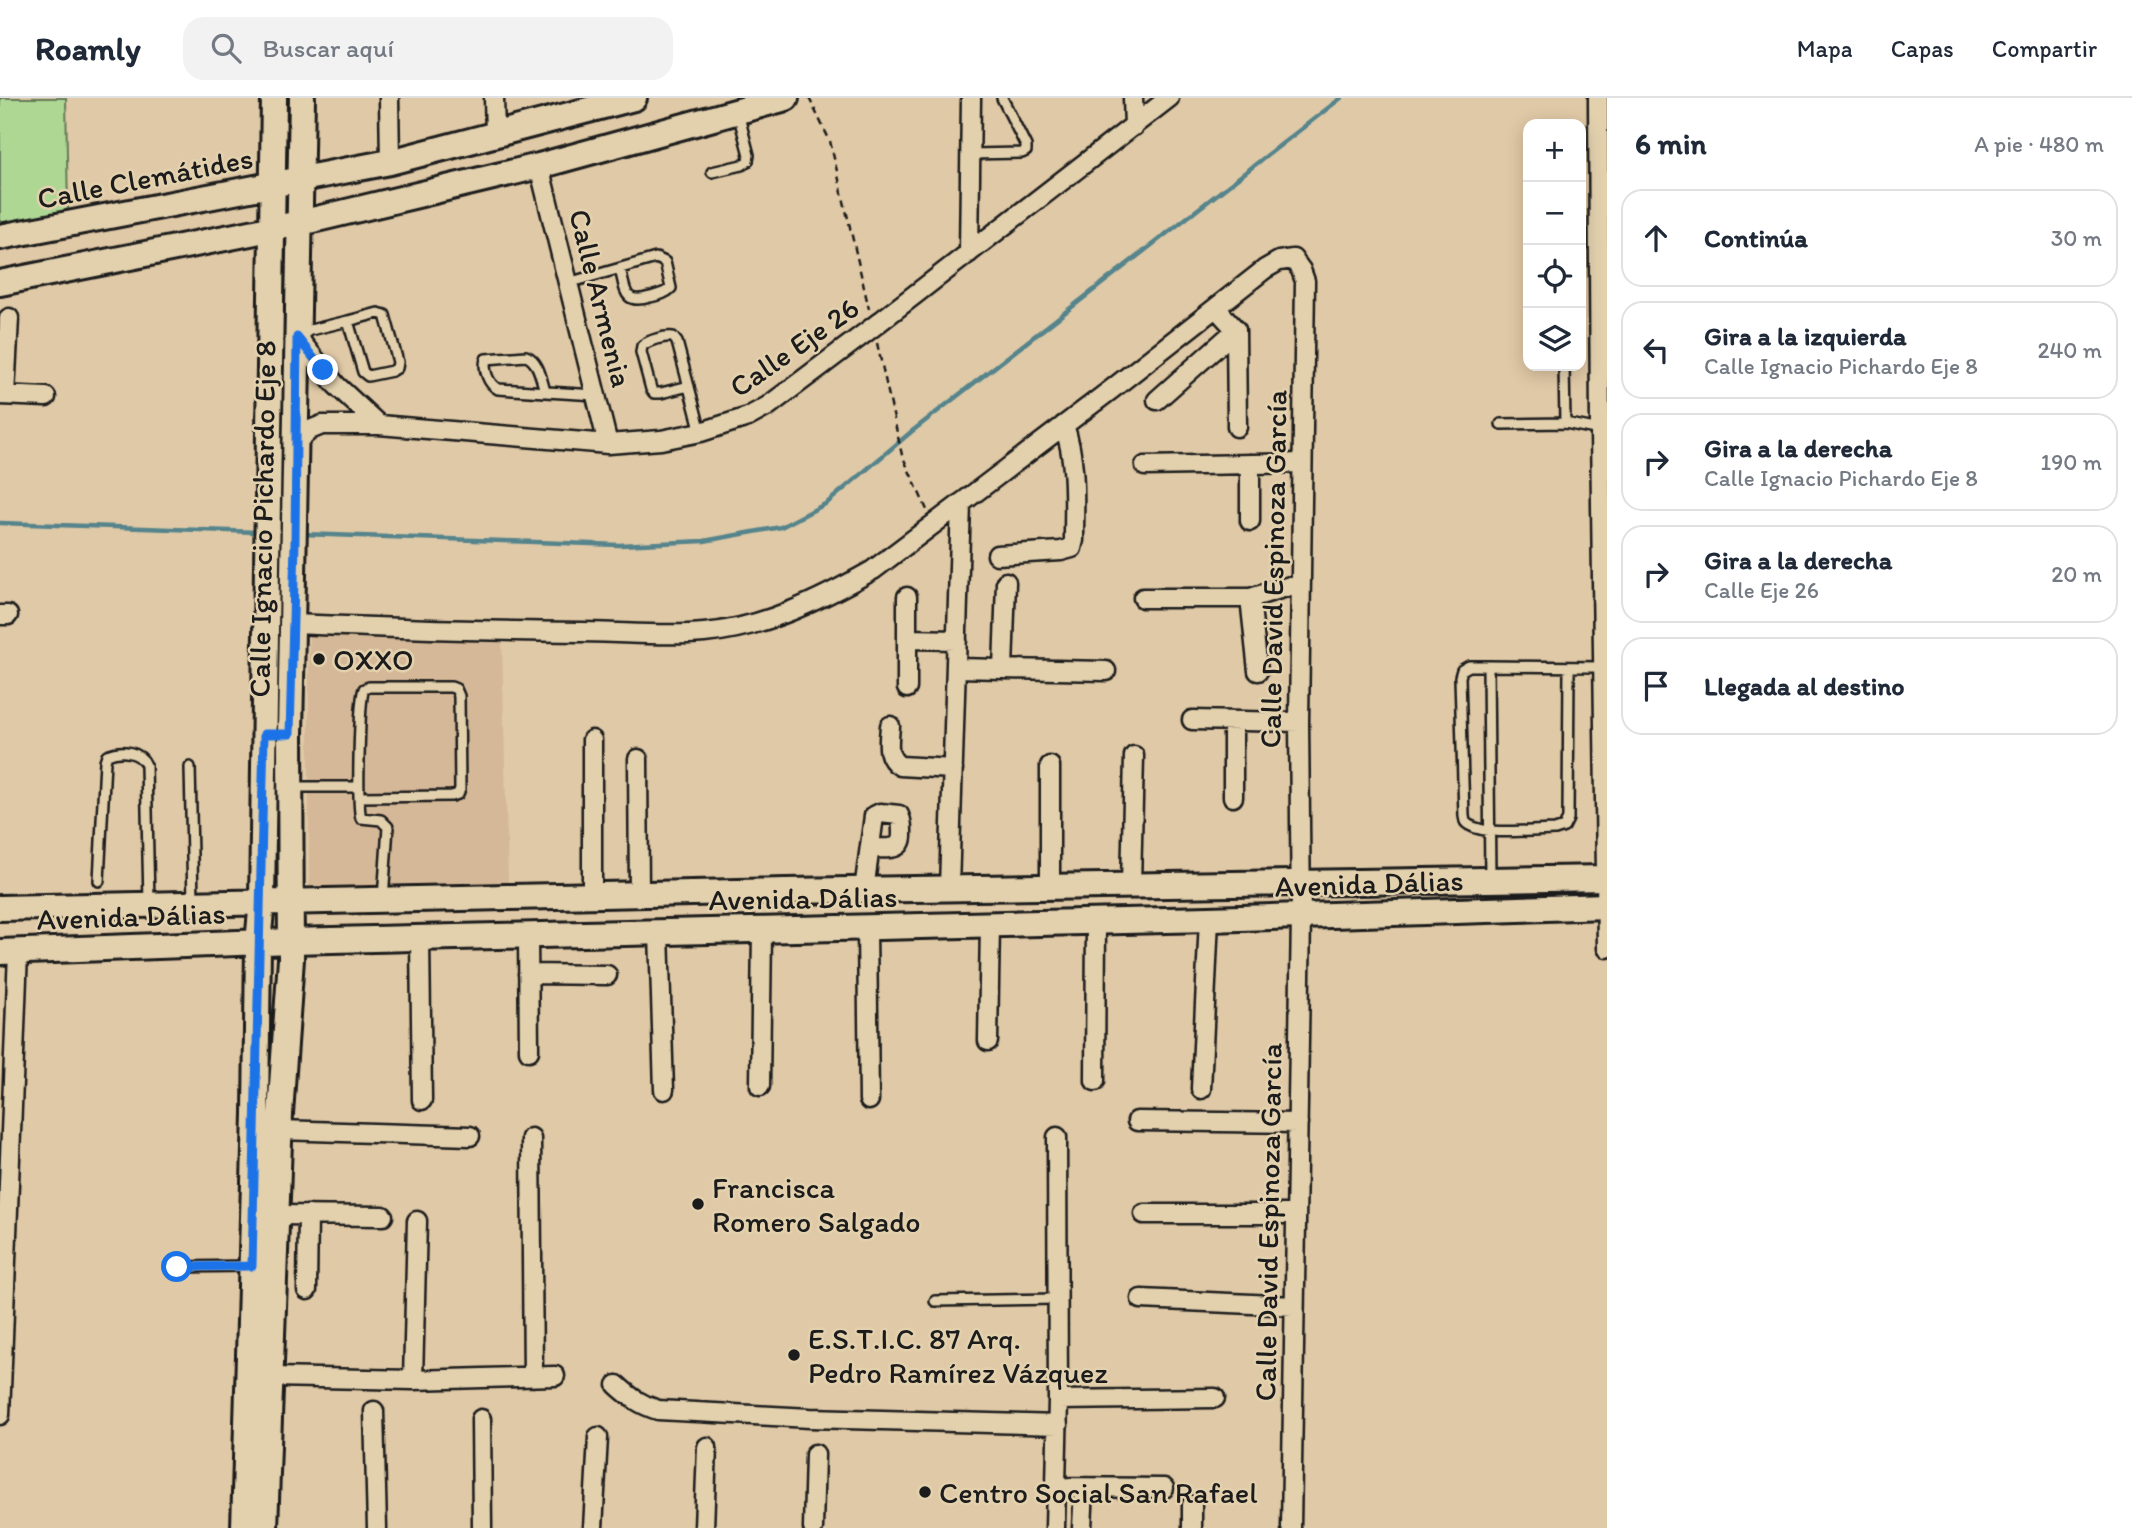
<!DOCTYPE html>
<html lang="es">
<meta charset="utf-8">
<style>
:root{--surface:#fff;--page:#f2f2f3;--text:#1f2937;--muted:#747a83;--line:#e0e1e3}
body{margin:0;font-family:Itim,sans-serif;background:var(--page);color:var(--text)}
.controls{position:absolute;right:21px;top:21px;display:grid;overflow:hidden;border-radius:14px;box-shadow:0 4px 18px #0003}
.controls button{width:63px;height:63px;display:grid;place-items:center;padding:0;border:0;border-bottom:2px solid var(--line);background:var(--surface);color:var(--text);font:35px sans-serif}
.stop{position:absolute;width:21px;height:21px;margin:-16px;border:5px solid #1a73e8;border-radius:50%;background:#fff}
.stop.end{background:#1a73e8;border-color:#fff;box-shadow:0 2px 7px #0008}
.list{margin:0;padding:0;list-style:none}
h2{display:flex;justify-content:space-between;align-items:center;height:91px;margin:0;padding:0 28px;font-size:30px}
h2 small{font-size:23px;font-weight:400;color:var(--muted)}
.list li{display:grid;grid-template-columns:46px 1fr auto;gap:21px;align-items:center;box-sizing:border-box;height:98px;margin:0 14px 14px;padding:0 14px;border:2px solid var(--line);border-radius:21px}
.list b{display:block;font-size:26px;white-space:nowrap}
.list p{margin:0;font-size:23px;white-space:nowrap;color:var(--muted)}
.list em{font-size:23px;font-style:normal;color:var(--muted)}
.icon{flex:none;width:38px;height:38px;fill:none;stroke:currentColor;stroke-width:2;stroke-linecap:round;stroke-linejoin:round}
.map{position:relative;flex:none;width:1607px;height:1430px;overflow:hidden}
header{display:flex;align-items:center;gap:42px;box-sizing:border-box;height:98px;padding:0 35px;background:var(--surface);border-bottom:2px solid var(--line)}
header strong{font-size:33px}
nav{display:flex;gap:38px;margin-inline-start:auto;font-size:24px}
.search{width:490px;height:63px;background:var(--page);display:flex;align-items:center;gap:18px;box-sizing:border-box;padding:0 24px;border-radius:21px;color:var(--muted);font-size:26px}
main{display:flex}
aside{flex:1;background:var(--surface)}
.map>svg:first-child{display:block}
.built{fill:#d5b898}
.green{fill:#aed794;stroke:#657a58;stroke-width:2}
.lines{fill:none;stroke-linecap:round;stroke-linejoin:round}
.stream{stroke:#54848c;stroke-width:4.5}
.service-casing{stroke:#1c1c1c;stroke-width:14}
.minor-casing{stroke:#1c1c1c;stroke-width:23}
.secondary-casing{stroke:#1c1c1c;stroke-width:30}
.path{stroke:#1c1c1c;stroke-width:2.5;stroke-dasharray:7 5;stroke-linecap:butt}
.service{stroke:#e3d1ae;stroke-width:9}
.minor{stroke:#e3d1ae;stroke-width:18}
.secondary{stroke:#e3d1ae;stroke-width:24}
.route{stroke:#1a73e8;stroke-width:9}
.poi-dot{fill:#1c1c1c;stroke:#e3d1ae;stroke-width:2.5}
.labels{text-anchor:middle;dominant-baseline:central;stroke-width:5;stroke-linejoin:round;paint-order:stroke}
.street-label{font-size:30px;fill:#1c1c1c;stroke:#e3d1ae}
.poi-label{font-size:30px;fill:#1c1c1c;stroke:#e3d1ae;text-anchor:start}
</style>
<header>
<strong>Roamly</strong>
<div class="search"><svg class="icon" aria-label="search" viewBox="0 0 24 24"><circle cx="10" cy="10" r="6"/><path d="M15 15l6 6"/></svg>Buscar aquí</div>
<nav><a>Mapa</a><a>Capas</a><a>Compartir</a></nav>
</header>
<main>
<div class="map">
<svg width="1607" height="1430" viewBox="0 0 1607 1430">
<rect width="100%" height="100%" fill="#e0c9a6"/>
<filter id="ink" filterUnits="userSpaceOnUse"><feTurbulence type="fractalNoise" baseFrequency=".0143" numOctaves="2"/><feDisplacementMap in="SourceGraphic" scale="14" xChannelSelector="R" yChannelSelector="G"/><feConvolveMatrix kernelMatrix="1 2 1 2 8 2 1 2 1" color-interpolation-filters="sRGB"/></filter>
<g filter="url(#ink)">
<path class="built" d="M309 538 502 543 508 786 309 788Z"/>
<path class="green" d="M0 0H66L68 115 0 126Z"/>
<g class="lines">
<path class="stream" d="M0 425 258 434
M302 436 619 447 704 443 781 429 827 405 911 334 1341 0"/>
<g class="service-casing">
<path id="service" d="M970 56 1022 55 1026 53V48L1002 0
M712 74 742 67 748 63 749 57 738 15
M568 185 656 160 665 164 671 190C665 196 658 197 650 199 623 207 626 192 620 171
M378 215 385 217 398 264 397 270 392 273 368 278 363 274 348 223Z
M298 235 348 223
M1564 268 1565 325
M689 288 661 295H654L651 291 641 254 642 248C649 242 664 238 673 239L677 244 701 334
M545 293C541 281 539 263 526 258L486 261C483 271 488 286 498 291L596 297
M1501 326 1565 325 1600 332
M1488 568H1469L1462 572 1460 579 1464 718C1465 723 1464 724 1469 727 1487 738 1534 732 1555 732L1564 729 1568 721 1569 569
M190 669 193 803
M292 689H359
M359 699 452 698 458 696 460 691 459 598 456 591 451 589H369L364 591C359 601 357 708 361 720L381 722 388 729 383 801
M1490 780 1488 568 1602 569
M99 783 105 663 107 657C121 651 140 653 146 667L149 804
M177 1169 250 1168
M935 1203 1058 1201"/>
</g>
<g class="minor-casing">
<path id="minor" d="M389 0 390 64
M494 0 495 36
M1133 0 1134 28
M1598 0 1600 332 1607 850
M539 68 608 346
M969 155 971 0
M1216 210 1236 232 1237 329
M297 239 336 287 379 327
M0 297 46 299
M5 297 9 220
M1157 302 1236 232
M296 344 310 332 322 327H379L608 346 661 342 701 334 748 319 768 308 873 229 1169 0
M1250 366V423
M1145 368 1301 365
M997 457 1061 453 1072 450 1074 442C1074 403 1077 365 1064 327
M907 499V541L957 542
M1143 500H1250L1300 485
M1250 500 1258 573
M0 517H8
M293 526C389 530 485 533 581 534 621 534 666 539 704 535 764 530 822 501 873 472L1112 291 1265 171 1279 163 1293 161 1301 172 1305 183 1299 624 1301 819 1291 1430
M956 570 1106 573
M1003 571 1006 484
M907 590V541
M1192 622 1299 624
M890 628C889 644 885 659 900 668L953 671
M638 661 639 796
M1050 668V788
M1233 699V623
M1131 787 1134 658
M949 790 961 405
M864 792 874 718 880 715 899 717C902 723 902 728 902 735 903 754 886 750 871 750
M592 797V642
M867 830 869 1002
M659 835 664 992
M528 838 529 953
M420 841 422 1002
M528 876 607 877
M988 943 990 827
M1095 983 1096 824
M760 988 762 833
M1201 991 1209 821
M1137 1023 1298 1025
M279 1032 470 1038
M531 1040 533 1279
M1144 1116H1296
M276 1117 383 1118
M307 1192 308 1117
M1141 1201 1294 1208
M272 1279 413 1282 555 1278
M413 1282 417 1123
M617 1287C630 1299 641 1307 658 1312L810 1320 1058 1327
M1058 1302 1215 1300
M374 1313 377 1430
M0 1317 18 854
M481 1321 482 1430
M1056 1389 1164 1390
M593 1430 598 1339
M704 1430 707 1349
M813 1430 815 1356
M1055 1430 1058 1302 1057 1039
M1082 1430 1084 1390
M1192 1430V1407"/>
</g>
<g class="secondary-casing">
<path id="secondary" d="M0 139 390 64 634 0
M0 185 300 125 539 68 786 0
M0 810 786 793 1607 780
M0 854 291 843 1209 821 1607 808
M244 1430 256 1016 258 845 262 803 274 0
M265 1430 280 1016 291 861 290 636 302 0"/>
</g>
<path class="path" d="M809 0 830 43 869 211
M877 245 902 357 927 412"/>
<use href="#service" class="service"/>
<use href="#minor" class="minor"/>
<use href="#secondary" class="secondary"/>
</g>
</g>
<g class="lines" filter="url(#ink)">
<path class="route" d="M177 1169 252 1168 264 636H290L295 444 297 239 323 272"/>
</g>
<g class="poi-dot">
<circle cx="319" cy="561" r="7"/>
<circle cx="698" cy="1106" r="7"/>
<circle cx="794" cy="1257" r="7"/>
<circle cx="925" cy="1394" r="7"/>
</g>
<g class="labels">
<g class="street-label">
<text transform="translate(145 80) rotate(-11)">Calle Clemátides</text>
<text transform="translate(601 200) rotate(76)">Calle Armenia</text>
<text transform="translate(794 249) rotate(-35)">Calle Eje 26</text>
<text transform="translate(262 421) rotate(-89)">Calle Ignacio Pichardo Eje 8</text>
<text transform="translate(1273 471) rotate(-89)">Calle David Espinoza García</text>
<text transform="translate(1369 785) rotate(-2)">Avenida Dálias</text>
<text transform="translate(803 800) rotate(-1)">Avenida Dálias</text>
<text transform="translate(131 818) rotate(-2)">Avenida Dálias</text>
<text transform="translate(1268 1124) rotate(-89)">Calle David Espinoza García</text>
</g>
<g class="poi-label">
<text x="333" y="561">OXXO</text>
<text x="712" y="1089">Francisca<tspan x="712" dy="34">Romero Salgado</tspan></text>
<text x="808" y="1240">E.S.T.I.C. 87 Arq.<tspan x="808" dy="34">Pedro Ramírez Vázquez</tspan></text>
<text x="939" y="1394">Centro Social San Rafael</text>
</g>
</g>
</svg>
<div class="controls">
<button>+</button>
<button>−</button>
<button><svg class="icon" aria-label="locate" viewBox="0 0 24 24"><circle cx="12" cy="12" r="6"/><path d="M12 2v4M12 18v4M2 12h4M18 12h4"/></svg></button>
<button><svg class="icon" aria-label="layers" viewBox="0 0 24 24"><path d="M12 4l9 5-9 5-9-5zM3 14l9 5 9-5"/></svg></button>
</div>
<div class="stop" style="left:177px;top:1169px"></div>
<div class="stop end" style="left:323px;top:272px"></div>
</div>
<aside>
<h2>6 min<small>A pie · 480 m</small></h2>
<ul class="list">
<li><svg class="icon" aria-label="ahead" viewBox="0 0 24 24"><path d="M12 20V5M6 11l6-6 6 6"/></svg><div><b>Continúa</b></div><em>30 m</em></li>
<li><svg class="icon" aria-label="left" viewBox="0 0 24 24"><path d="M17 20v-9H6M10 6l-5 5 5 5"/></svg><div><b>Gira a la izquierda</b><p>Calle Ignacio Pichardo Eje 8</p></div><em>240 m</em></li>
<li><svg class="icon" aria-label="right" viewBox="0 0 24 24"><path d="M7 20v-9h11M14 6l5 5-5 5"/></svg><div><b>Gira a la derecha</b><p>Calle Ignacio Pichardo Eje 8</p></div><em>190 m</em></li>
<li><svg class="icon" aria-label="right" viewBox="0 0 24 24"><path d="M7 20v-9h11M14 6l5 5-5 5"/></svg><div><b>Gira a la derecha</b><p>Calle Eje 26</p></div><em>20 m</em></li>
<li><svg class="icon" aria-label="arrive" viewBox="0 0 24 24"><path d="M6 21V4h12l-3 4 3 4H6"/></svg><div><b>Llegada al destino</b></div></li>
</ul>
</aside>
</main>
